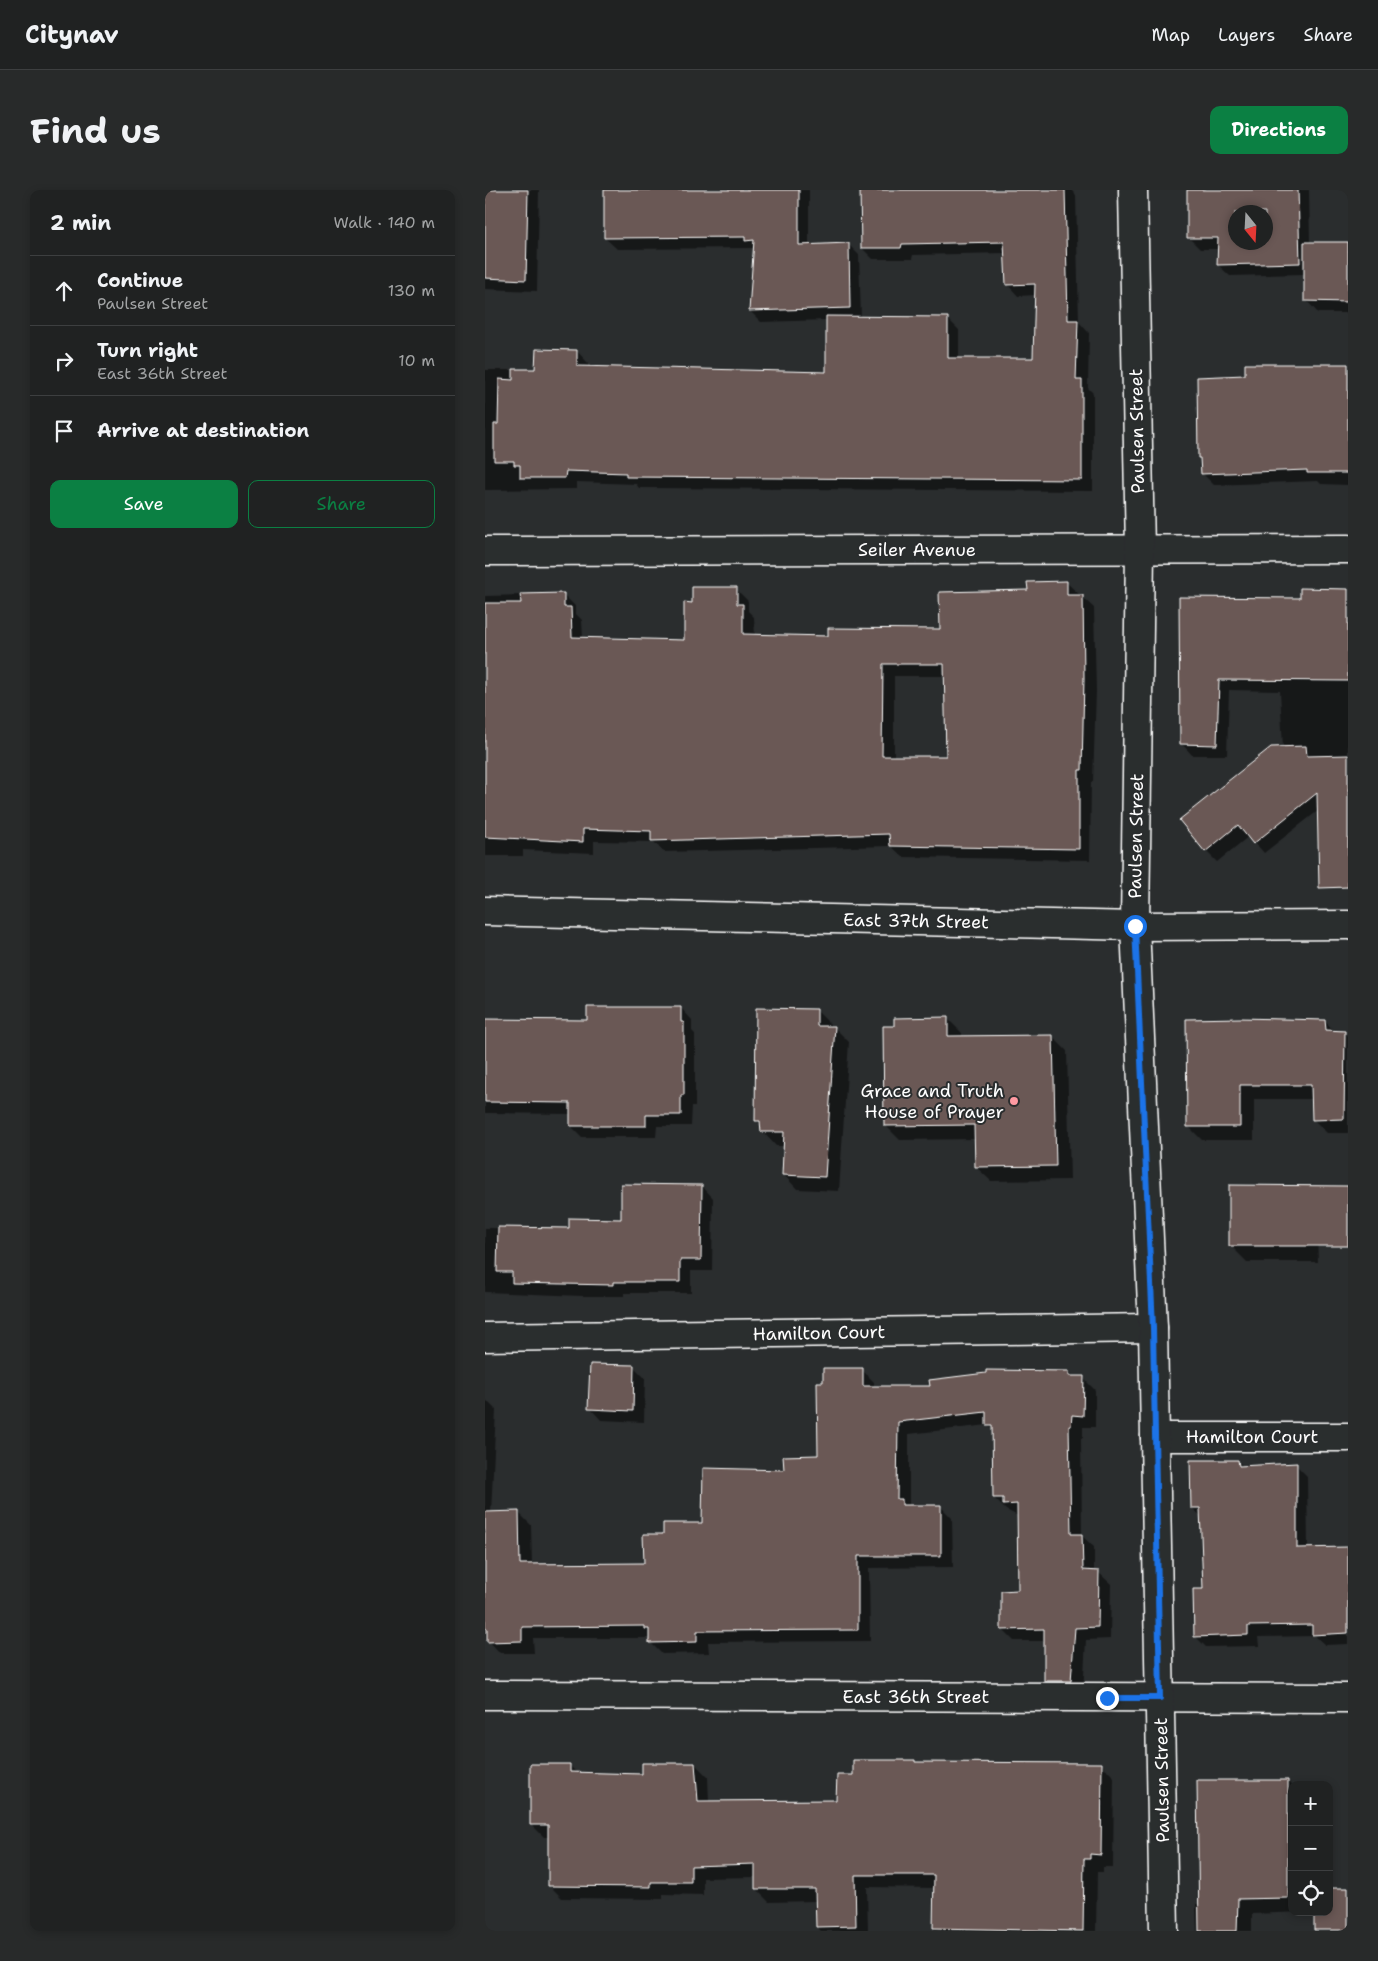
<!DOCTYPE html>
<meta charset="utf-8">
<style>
:root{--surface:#202222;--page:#282a2a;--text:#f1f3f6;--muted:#a2a4a5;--line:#3d3f40;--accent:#0b8043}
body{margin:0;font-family:"Shantell Sans",sans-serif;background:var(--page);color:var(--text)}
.controls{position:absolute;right:15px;bottom:15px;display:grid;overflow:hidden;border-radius:10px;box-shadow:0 2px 8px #0003}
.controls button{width:45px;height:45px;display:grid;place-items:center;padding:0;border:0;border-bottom:1px solid var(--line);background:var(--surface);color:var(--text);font:25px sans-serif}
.compass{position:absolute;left:743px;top:15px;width:45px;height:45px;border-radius:50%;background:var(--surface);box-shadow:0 2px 8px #0003;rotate:162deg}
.stop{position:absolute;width:15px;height:15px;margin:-11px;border:4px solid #1a73e8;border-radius:50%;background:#fff}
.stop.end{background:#1a73e8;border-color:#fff;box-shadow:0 1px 5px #0008}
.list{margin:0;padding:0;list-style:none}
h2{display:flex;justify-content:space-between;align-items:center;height:65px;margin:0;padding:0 20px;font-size:21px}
h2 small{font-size:16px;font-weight:400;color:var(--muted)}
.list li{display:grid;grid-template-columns:32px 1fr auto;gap:15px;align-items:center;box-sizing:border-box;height:70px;padding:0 20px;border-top:1px solid var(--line)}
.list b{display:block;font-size:19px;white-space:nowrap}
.list p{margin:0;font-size:16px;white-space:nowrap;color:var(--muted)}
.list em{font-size:16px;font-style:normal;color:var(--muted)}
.actions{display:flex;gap:10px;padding:15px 20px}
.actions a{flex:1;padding:11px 0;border:1px solid var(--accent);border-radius:10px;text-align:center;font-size:18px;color:var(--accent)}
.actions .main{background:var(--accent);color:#fff}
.icon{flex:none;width:28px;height:28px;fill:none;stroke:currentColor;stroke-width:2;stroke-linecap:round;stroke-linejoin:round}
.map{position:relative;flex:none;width:863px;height:1741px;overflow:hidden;border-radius:10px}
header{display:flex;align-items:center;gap:30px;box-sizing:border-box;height:70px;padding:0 25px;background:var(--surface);border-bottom:1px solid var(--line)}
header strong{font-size:24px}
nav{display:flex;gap:28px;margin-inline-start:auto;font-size:18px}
.intro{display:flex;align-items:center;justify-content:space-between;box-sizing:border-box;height:120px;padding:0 30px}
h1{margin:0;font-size:35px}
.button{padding:12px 22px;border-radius:10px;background:var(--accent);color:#fff;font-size:18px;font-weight:700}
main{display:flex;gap:30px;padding:0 30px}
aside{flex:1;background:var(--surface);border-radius:10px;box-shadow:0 2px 8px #0003}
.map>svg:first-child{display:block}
.shadow{fill:#0007;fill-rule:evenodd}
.building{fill:#6b5954;stroke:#fff;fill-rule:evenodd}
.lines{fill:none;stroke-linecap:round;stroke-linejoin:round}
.minor-casing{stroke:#fff;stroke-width:31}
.tertiary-casing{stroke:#fff;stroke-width:31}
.secondary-casing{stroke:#fff;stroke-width:31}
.minor{stroke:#2a2d2e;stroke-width:28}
.tertiary{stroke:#2a2d2e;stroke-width:28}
.secondary{stroke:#2a2d2e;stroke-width:28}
.route{stroke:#1a73e8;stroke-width:6}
.poi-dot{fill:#ff9aa2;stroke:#2a2d2e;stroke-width:2}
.labels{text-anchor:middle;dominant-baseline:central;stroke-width:4;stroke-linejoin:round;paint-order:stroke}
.street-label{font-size:18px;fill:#fff;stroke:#2a2d2e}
.poi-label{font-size:18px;fill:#fff;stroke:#2a2d2e;text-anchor:end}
</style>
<header>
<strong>Citynav</strong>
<nav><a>Map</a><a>Layers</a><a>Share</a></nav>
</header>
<div class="intro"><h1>Find us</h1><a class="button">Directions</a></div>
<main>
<aside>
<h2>2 min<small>Walk · 140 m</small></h2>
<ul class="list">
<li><svg class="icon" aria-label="ahead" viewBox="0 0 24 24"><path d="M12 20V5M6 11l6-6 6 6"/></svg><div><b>Continue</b><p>Paulsen Street</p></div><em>130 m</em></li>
<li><svg class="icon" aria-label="right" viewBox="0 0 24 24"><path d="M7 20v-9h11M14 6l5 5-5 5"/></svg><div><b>Turn right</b><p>East 36th Street</p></div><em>10 m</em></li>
<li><svg class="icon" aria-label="arrive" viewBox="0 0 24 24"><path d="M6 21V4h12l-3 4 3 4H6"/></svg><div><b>Arrive at destination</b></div></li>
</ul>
<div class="actions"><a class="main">Save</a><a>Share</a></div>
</aside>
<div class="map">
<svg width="863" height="1741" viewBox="0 0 863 1741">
<rect width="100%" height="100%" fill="#2a2d2e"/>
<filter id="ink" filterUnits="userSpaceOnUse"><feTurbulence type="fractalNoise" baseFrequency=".02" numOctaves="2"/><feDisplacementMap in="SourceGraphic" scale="10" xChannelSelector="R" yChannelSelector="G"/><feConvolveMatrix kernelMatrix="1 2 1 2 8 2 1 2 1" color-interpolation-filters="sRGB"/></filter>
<g filter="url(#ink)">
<path class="shadow" d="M0 0H54L52 101 0 99Z
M120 0H324V55L363 54 374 65 376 127 462 128 474 140V170L550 169 551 105 533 106 522 94 521 63 428 65 427 69H388L377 58 376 0H586L591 5 594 132 604 143 603 198 608 203V301L154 298 151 294 92 292V299L0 300V180H52L92 161 103 173V177L343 183 342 130 276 132 265 121 270 58 132 59 120 48Z
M703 0H824L825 53H863V123H833L821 110 820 84 745 86 733 75 734 59H715L703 47ZM751 22H781V52H751Z
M761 175H863V295L836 294 833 291 729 295 717 283V270L761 186Z
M582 393 609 418 611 501 608 592H606L605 670 418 667 406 656 179 662 169 652 109 651V663L38 660V666H0V406L78 404 90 416V423L97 430 98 448 201 452 208 414 251 399 263 411V421L269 427 270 446 344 447 457 440 544 401ZM409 486H460L463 568 409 567Z
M816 399 863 400V656L834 620 779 663 764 646 732 672 721 661 798 558 795 501 744 500 742 565H707L697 554 696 408 816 409Z
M196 818 207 830V841L210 844V916H207L206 936H172L171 947H97L86 936V924L0 923V830L103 832Z
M331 820 345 834V838H350L364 852 354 1001 312 999 298 984 300 956H291L277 941V936L271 930Z
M462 828 477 843V847H568L582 861 585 990 506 991 491 977 490 949 415 950 400 935Z
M703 830 840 831 850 842H859L863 846V943H842L828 929 827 909H769V950H717L703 936Z
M217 996 228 1008 227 1081H206V1103H139V1106H97L0 1102V1105V1038L85 1039 137 1030Z
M831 1013 833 1072H762L745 1055Z
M149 1177 160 1188 159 1232 116 1230 105 1218Z
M377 1180 389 1192V1197H446L584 1182 589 1187 598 1188 610 1200V1237H598V1248H596L597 1346 609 1357V1382H613L626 1394 625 1449 601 1450 598 1503H573L560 1491 561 1451H529L517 1439 534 1401 533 1326 521 1320 509 1308 508 1240 503 1235 424 1244V1316H455L467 1328 468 1377 384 1378 385 1451 223 1452 224 1463 177 1464 165 1452V1448H48L49 1463H15L3 1450H0V1209L11 1220 6 1323H34L46 1335 47 1375 160 1374 179 1345 219 1335 300 1281 334 1266 339 1193Z
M753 1271 759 1277 811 1275 822 1286 823 1359 863 1358V1454L840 1455 830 1446 773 1447 774 1456 721 1457 710 1446 719 1400 717 1327 707 1318Z
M430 1571 432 1574H616L629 1587 628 1677H618V1682H612L611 1741H449L450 1698 382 1697 383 1741H336L332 1737 331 1711 284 1712 271 1699V1687L218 1688V1705L178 1704V1709L77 1708 64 1695V1647H59L46 1634 85 1576 93 1584 159 1585 210 1574 223 1587 224 1612H353L369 1586Z
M802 1591 807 1595V1722H818L767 1724V1741H712L711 1714H715Z
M844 1699H863V1741L830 1740 844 1722Z"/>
<path class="building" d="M0 0H43L41 90 0 88Z
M119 0H314V55L364 53 365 118 264 121 269 50 260 51V47L119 48Z
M375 0H580L583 130H593L591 190H597V290L141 287V283L81 281 80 288H35V275H29V271H9V234H13L14 189 28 190V179H50L51 159 92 160V176L341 182V126L463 127V168H548L550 94 521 95 519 52 417 54 416 58H376Z
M702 0H813L815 73 732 75 733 48H702ZM750 22H780V52H750Z
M819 52H863V112L819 111Z
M760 174H863V283H822V280L716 284 715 268H713L712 187 760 185Z
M582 391V405H598L599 488 597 580H594V659L405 656 404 644 166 651V641L98 639V652L0 647V413H36L35 404 79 403V417H86L87 447 199 450V412L207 413V397H252V414H258V444L343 446V438L455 439 454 402 543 400 542 392ZM398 474H459L461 566H397Z
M815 398 863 399V491L734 490 732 555 695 554 694 407 815 408Z
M821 556 822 566 863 565V697L834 698 832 603 768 654 753 635 720 662 694 630 786 557Z
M102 817H196V832H199V905H196V925H161V936H85V913L0 912V829L102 830Z
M271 818 332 819V836H350L340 987 297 985 299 942H276L275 931H270Z
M463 827V846L568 845 571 976 490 977 489 935 399 936 398 836H409V828Z
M755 828 840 830 841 840 860 841 859 929 827 930 826 895H755V937H702L701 829Z
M136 994 217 995 216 1070H195V1092H128V1095L27 1093V1082H12L13 1037 84 1038V1028L136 1029Z
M744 995 863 996V1056H744Z
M105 1174 149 1175 148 1221 103 1219Z
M338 1178H378V1196H445L444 1190 501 1183V1180L584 1181V1186H599L598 1226 587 1225 586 1236H584L586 1344H597L598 1380 614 1381 613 1437 590 1438 586 1491H559V1439L516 1440V1401L533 1400 532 1314 518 1315V1308H508L507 1235H501V1222L413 1232 412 1309H417V1315H456V1366H373V1440L212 1441V1452L164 1453V1439H160V1436L37 1437V1451L2 1452V1438H0V1322L34 1321 35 1374 159 1373 158 1344H178V1333H217L218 1278 299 1280 298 1266 333 1265 332 1192H338Z
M705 1270H753L754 1276 812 1273V1358L863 1357V1443L827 1445V1435L763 1436V1445L709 1447 708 1399H718L715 1318H706Z
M368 1570H430V1572L617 1573 616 1665 605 1664V1669H599L598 1741 448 1738 449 1685H370L371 1736 331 1737 330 1699H270V1674L206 1676V1692H166V1697L63 1696V1635H45V1574H85V1582L157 1584V1573H210L213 1611 351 1610 352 1585H368Z
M712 1590H803V1708L753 1709 752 1741H714Z
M844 1698H863V1740H829V1722H844Z"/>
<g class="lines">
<g class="minor-casing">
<path id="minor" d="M0 361 863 359
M0 1147 668 1138
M670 1247H863
M0 1505 863 1508"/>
</g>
<g class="tertiary-casing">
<path id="tertiary" d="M648 0 655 360 650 736 668 1138 679 1741"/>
</g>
<g class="secondary-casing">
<path id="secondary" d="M0 721 650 736 863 735"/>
</g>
<use href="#minor" class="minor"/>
<use href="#tertiary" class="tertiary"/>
<use href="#secondary" class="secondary"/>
</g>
</g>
<g class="lines" filter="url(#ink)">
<path class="route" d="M622 1508H675L668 1138 650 736"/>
</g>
<circle class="poi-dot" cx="529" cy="911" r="5"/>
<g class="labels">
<g class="street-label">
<text transform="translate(652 241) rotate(-91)">Paulsen Street</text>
<text x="432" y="360">Seiler Avenue</text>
<text transform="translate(651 646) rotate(-89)">Paulsen Street</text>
<text transform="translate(431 731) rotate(1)">East 37th Street</text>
<text transform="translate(334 1143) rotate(-1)">Hamilton Court</text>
<text x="767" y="1247">Hamilton Court</text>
<text x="431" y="1507">East 36th Street</text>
<text transform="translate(677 1590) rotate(-91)">Paulsen Street</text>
</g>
<g class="poi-label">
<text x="519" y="901">Grace and Truth<tspan x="519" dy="21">House of Prayer</tspan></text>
</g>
</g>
</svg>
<div class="controls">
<button>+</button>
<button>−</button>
<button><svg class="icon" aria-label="locate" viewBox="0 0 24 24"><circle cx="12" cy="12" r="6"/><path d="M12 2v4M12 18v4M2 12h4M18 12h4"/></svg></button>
</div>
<svg class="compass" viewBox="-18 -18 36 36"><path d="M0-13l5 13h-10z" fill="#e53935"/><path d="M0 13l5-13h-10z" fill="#a2a4a5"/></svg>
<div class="stop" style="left:650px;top:736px"></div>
<div class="stop end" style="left:622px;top:1508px"></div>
</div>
</main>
